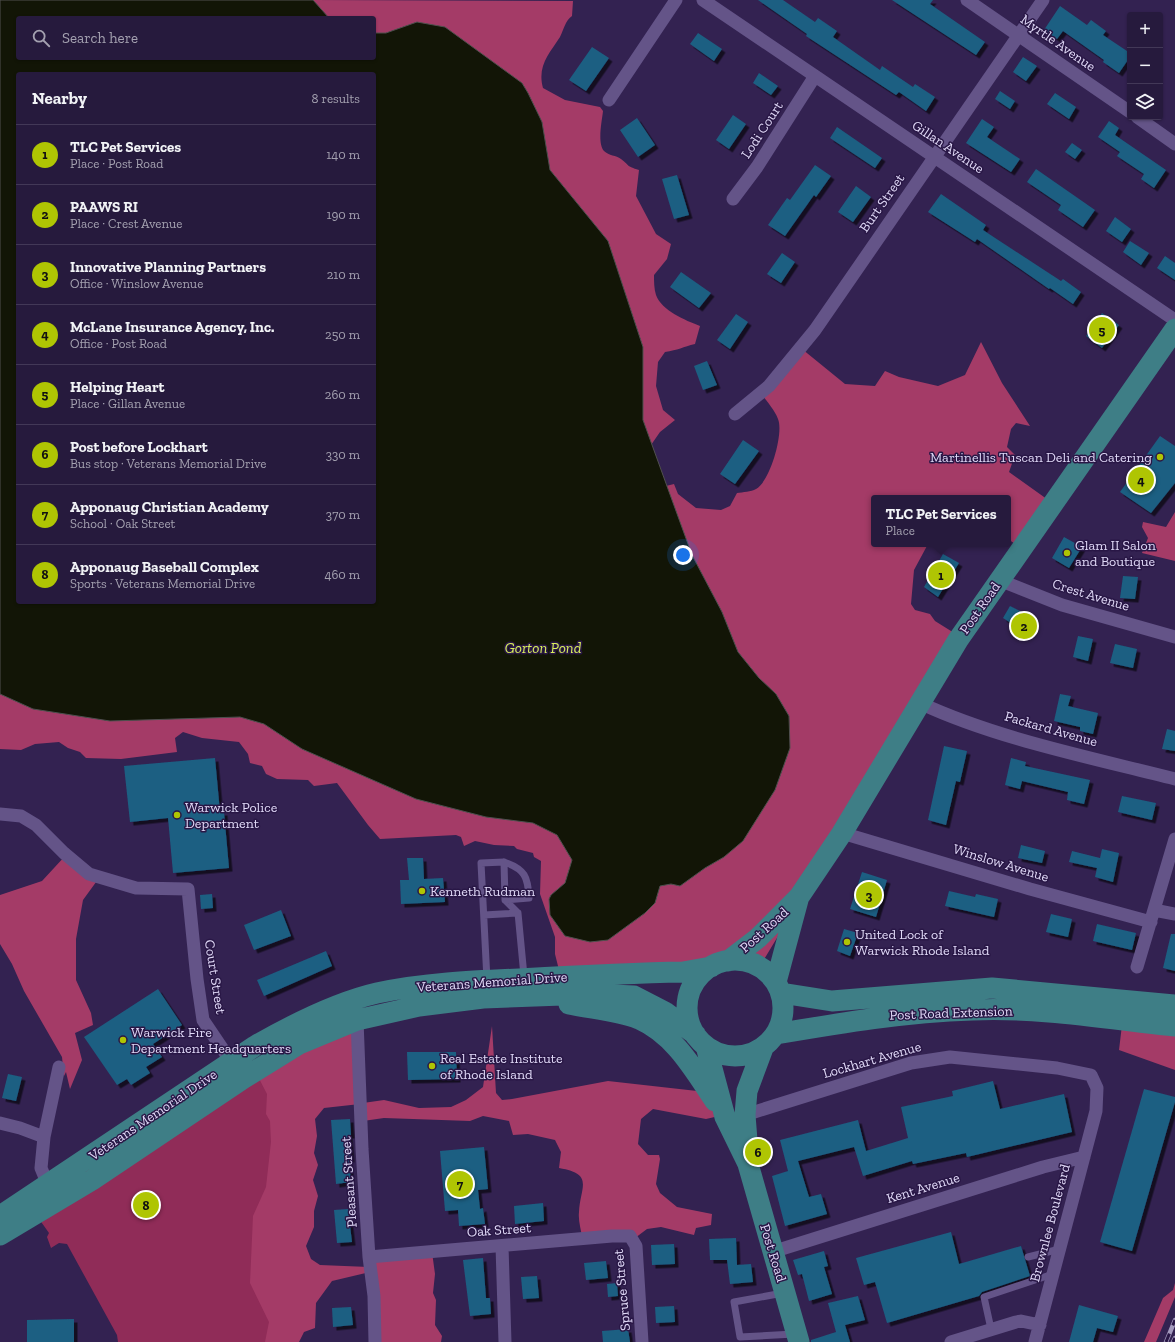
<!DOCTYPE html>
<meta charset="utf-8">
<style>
:root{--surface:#261a3d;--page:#2e2344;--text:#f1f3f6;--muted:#a4a1b0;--line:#423857;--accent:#afc503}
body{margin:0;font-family:"Zilla Slab",serif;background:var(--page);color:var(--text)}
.controls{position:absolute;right:12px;top:12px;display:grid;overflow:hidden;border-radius:4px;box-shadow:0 1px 3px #0004}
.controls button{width:36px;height:36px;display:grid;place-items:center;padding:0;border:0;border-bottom:1px solid var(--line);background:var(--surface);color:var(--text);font:20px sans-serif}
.you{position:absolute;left:683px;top:555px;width:14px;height:14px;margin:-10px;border:3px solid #fff;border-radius:50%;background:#1a73e8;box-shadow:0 0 0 6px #1a73e833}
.badge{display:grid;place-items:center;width:26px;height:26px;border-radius:50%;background:var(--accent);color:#111;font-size:13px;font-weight:700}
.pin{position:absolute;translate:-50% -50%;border:2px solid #fff;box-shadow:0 1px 4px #0006}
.popup{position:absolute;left:871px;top:495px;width:140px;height:52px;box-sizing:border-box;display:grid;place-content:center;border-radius:4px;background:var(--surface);filter:drop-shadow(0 1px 3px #0005);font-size:13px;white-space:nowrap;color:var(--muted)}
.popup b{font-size:15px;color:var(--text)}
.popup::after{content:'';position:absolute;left:50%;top:100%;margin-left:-8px;border:8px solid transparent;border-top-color:var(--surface)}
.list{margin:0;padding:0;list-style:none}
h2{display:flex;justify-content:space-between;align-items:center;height:52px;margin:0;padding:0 16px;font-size:17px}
h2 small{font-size:13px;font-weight:400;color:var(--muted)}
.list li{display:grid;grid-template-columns:26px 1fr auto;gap:12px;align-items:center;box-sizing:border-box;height:60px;padding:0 16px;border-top:1px solid var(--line)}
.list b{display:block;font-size:15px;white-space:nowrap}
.list p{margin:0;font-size:13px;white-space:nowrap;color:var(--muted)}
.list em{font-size:13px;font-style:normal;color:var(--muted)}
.icon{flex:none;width:22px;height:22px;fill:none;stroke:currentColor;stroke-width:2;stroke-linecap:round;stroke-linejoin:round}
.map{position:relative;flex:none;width:1175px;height:1342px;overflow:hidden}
.search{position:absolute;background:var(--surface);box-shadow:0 1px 3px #0004;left:16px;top:16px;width:360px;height:44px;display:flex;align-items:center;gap:10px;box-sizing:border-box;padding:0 14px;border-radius:4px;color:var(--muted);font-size:15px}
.panel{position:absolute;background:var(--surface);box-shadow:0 1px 3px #0004;left:16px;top:72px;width:360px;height:532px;border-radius:4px}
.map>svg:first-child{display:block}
.green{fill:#902c58}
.forest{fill:#a43b67}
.water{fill:#121506;stroke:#50504e;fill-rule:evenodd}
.building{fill:#1c5e82;filter:url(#shadow)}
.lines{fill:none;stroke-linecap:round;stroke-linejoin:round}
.lane{stroke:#645488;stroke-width:7}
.street{stroke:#645488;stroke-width:13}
.primary{stroke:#3e7e86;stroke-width:21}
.rail-casing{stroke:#a399bd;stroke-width:4.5}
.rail{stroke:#291746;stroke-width:3;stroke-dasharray:9;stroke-linecap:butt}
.poi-dot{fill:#afc503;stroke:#291746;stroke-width:1.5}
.labels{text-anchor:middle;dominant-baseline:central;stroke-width:3;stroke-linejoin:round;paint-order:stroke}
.street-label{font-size:14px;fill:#e0d9f7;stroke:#291746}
.poi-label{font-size:14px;fill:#e0d9f7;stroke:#291746;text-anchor:start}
.water-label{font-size:15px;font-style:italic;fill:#daf25a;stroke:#291746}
</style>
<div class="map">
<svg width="1175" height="1342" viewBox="0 0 1175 1342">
<defs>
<filter id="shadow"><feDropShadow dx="3.5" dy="3.5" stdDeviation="0" flood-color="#0009"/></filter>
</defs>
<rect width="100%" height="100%" fill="#332251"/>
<path class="green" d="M274 1069 286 1342H118L117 1335 67 1244 59 1243 51 1248 47 1237 49 1233 32 1209 36 1201 166 1116Z"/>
<path class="forest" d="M313 0 573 1 572 16C565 21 564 29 560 37 549 54 537 66 543 88L565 100 600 107 603 111C602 121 597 143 604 151 609 156 616 155 621 159 630 166 626 166 639 170L636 196 656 234 671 244 667 259 654 275C654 281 654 289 656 295 662 311 685 320 700 326L695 344C683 347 678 350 665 352L658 362 656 386 663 410 675 420 660 432 651 445 643 420V347L608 241 550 170 542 122 528 93 522 83 417 22 386 33H374V18H329Z
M981 342 1002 383 1030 426 1016 423 1011 429 1007 447 1015 455 1009 472 1051 502 1021 548 1008 539V498H874V544H928L914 570 911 604 915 610 930 614 935 621 959 636 760 966 755 970 668 968 561 978 555 954V937L540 894 541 861 534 857 533 853 517 849 514 846 494 845 475 841 464 846 461 837 456 835 380 839 368 825 337 783 314 786 308 780 277 779 266 774 262 766 250 763 248 754 239 742 202 738 183 732 175 738 177 752 121 759 86 758 80 752 68 748 59 742 35 744 21 750 0 749V694L33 709 110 721 240 717 264 724 302 749 416 799 486 817 533 823 557 835 572 860 565 883 551 895 549 899 550 915 565 936 608 940 645 913 655 903 660 886 671 884 680 886 705 868 724 857 775 790 790 748 789 716 776 694 759 678 738 652 722 612 692 555 666 486 674 484 678 494 696 508 721 510 730 506 737 493C743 492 751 492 756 489 770 482 784 433 778 419 775 410 766 401 761 393L802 349 845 384 875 386 885 371 899 377 938 386 965 375Z
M1175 512V561L1142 553 1148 538 1142 527 1143 522 1166 527Z
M66 855 99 878 83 900 76 939V980L91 1013 93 1025 75 1033 82 1060 70 1089 66 1072 64 1076 62 1057 24 991 12 964 0 944V895L42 881Z
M353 1015 363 1103 384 1100 419 1108 451 1107 466 1100 483 1087 492 1026 496 1093 502 1100 512 1099 608 1081 706 1092 732 1113 706 1119 653 1109 641 1119 638 1144 648 1155H659L660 1159 656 1184 660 1193 677 1207 712 1214 711 1225 696 1228 694 1235 661 1227 647 1229 635 1238 582 1237C581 1229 578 1220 579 1212 580 1187 595 1174 559 1168L561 1152 555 1140 528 1134 513 1135 509 1121 483 1116 470 1121 384 1118 363 1121 360 1104 324 1108 315 1119 317 1136 314 1153 318 1165 313 1180 318 1196 314 1211V1227L306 1246 311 1259 320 1265 369 1267 372 1256 432 1252 435 1274 433 1293 436 1300 435 1325 442 1336 441 1342H374L370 1272 332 1281 316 1303 315 1328 304 1332 299 1342H265L269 1322 250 1283 253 1216 266 1187 271 1142 270 1121 266 1114 267 1094 252 1065Z
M1122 1025 1175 1031V1070L1119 1050Z
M1175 1283V1297L1156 1342H1144L1163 1298 1173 1290Z"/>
<path class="water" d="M0 0H313L329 18H18V58H374V33H386L417 22 445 27 522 83 528 93 542 122 550 170 608 241 643 347V420L692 555 722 612 738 652 759 678 776 694 789 716 790 748 775 790 743 841 724 857 705 868 680 886 671 884 660 886 655 903 645 913 608 940 590 942 565 936 550 915 549 899 551 895 565 883 572 860 557 835 533 823 486 817 416 799 302 749 264 724 240 717 110 721 33 709 0 694ZM18 74H374V602H18Z"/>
<path class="building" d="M758 0H783L815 22 818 18 837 31 833 37 880 70 882 66 913 87 915 84 935 97 926 111 899 92 896 95 806 36 807 34Z
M892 0H933L930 4 985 42 976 55Z
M1060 6 1087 25 1091 20 1106 31 1103 35 1130 53V57L1119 73 1103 62 1104 60 1063 31 1057 39 1044 30Z
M698 33 722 49 714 61 690 44Z
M592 47 609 58 586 91 569 80Z
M1023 57 1037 66 1026 81 1013 72Z
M759 73 778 86 771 95 753 83Z
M1000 91 1015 101 1010 109 995 99Z
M1055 93 1076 107 1069 119 1047 104Z
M733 115 746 124 729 149 716 140Z
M637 118 655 145 638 157 620 130Z
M982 119 994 127 987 137 1020 159 1011 172 966 143Z
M1109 121 1119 128 1115 135 1166 170 1154 188 1141 179 1144 174 1117 156 1120 152 1098 137Z
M837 127 882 158 875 168 830 138Z
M1072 143 1082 150 1075 159 1065 152Z
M815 165 831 176 816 197 814 195 785 236 768 225 787 198 790 200Z
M1036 169 1095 210 1083 227 1058 210 1061 205 1027 182Z
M677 175 689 215 674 219 662 179Z
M856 186 871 197 853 222 838 212Z
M941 194 986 225 983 230 1061 281 1063 279 1081 292 1073 304 1050 288 1049 289 977 239 975 242 928 212Z
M1115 217 1131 229 1122 242 1106 231Z
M1130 241 1149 253 1141 265 1123 252Z
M782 253 795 262 781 283 767 274Z
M1165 256 1175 263V280L1157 268Z
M681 272 711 293 699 308 670 287Z
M1102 313 1119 325 1102 348 1086 336Z
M736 314 748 322 730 349 717 340Z
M707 361 717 385 703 390 694 366Z
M1160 436 1175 446V483L1151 513 1120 492Z
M743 440 759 451 735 484 720 474Z
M1064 537 1082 547 1069 568 1052 558Z
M943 554 959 563 938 597 924 587Z
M1123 576 1138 577 1135 599 1120 598Z
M1010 606 1036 619 1027 633 1003 618Z
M1078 636 1093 639 1088 661 1073 657Z
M1115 644 1137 649 1133 668 1110 663Z
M1060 694 1071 696 1068 706 1098 713 1093 734 1080 731V727L1054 721Z
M1167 729 1175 731V751L1162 749Z
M944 746 967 751 960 782 956 781 946 825 928 820Z
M215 758 220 812H224L229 868 173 873 168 818 130 822 124 766Z
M1011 758 1026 762 1025 766 1090 780 1084 804 1067 800 1068 792 1022 781 1020 789 1005 785Z
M1122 796 1156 803 1152 820 1118 812Z
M1021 845 1045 851 1042 863 1018 858Z
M1102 849 1119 853 1113 882 1095 877 1097 868 1069 862 1072 851 1100 858Z
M407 858H423L424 879 443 878 445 902 401 904 400 880H409Z
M862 872 887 880 876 917 850 909Z
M949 891 975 897 976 894 998 899 994 917 945 906Z
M212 894 213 908 201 909 200 895Z
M281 910 291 936 254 950 244 925Z
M1051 914 1072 919 1068 937 1046 932Z
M1097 924 1136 933 1132 950 1093 941Z
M844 929 858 933 850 956 837 951Z
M1171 934H1175V971L1163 968Z
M326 951 332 966 264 996 257 980Z
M158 989 182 1025 153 1044 162 1057 146 1067 150 1073 131 1085 127 1079 117 1085 84 1037Z
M407 1052H456L457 1079 408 1080Z
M8 1074 22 1077 16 1101 2 1098Z
M993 1081 1000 1109 1064 1094 1072 1132 967 1157 966 1153 913 1164 912 1161 863 1176 854 1147 798 1161 809 1197 821 1194 827 1214 785 1226 772 1176 788 1171 780 1140 858 1120 866 1151 908 1138 901 1107 953 1096 952 1091Z
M1144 1089 1175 1097V1102L1132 1251 1100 1242Z
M350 1119 351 1135H349L351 1159H349L351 1182 336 1184 331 1120Z
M484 1147 488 1189 478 1190 480 1209 483 1208 485 1224 459 1226 458 1210 445 1211 440 1151Z
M543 1203 544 1221 515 1224 514 1206Z
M348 1209 352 1242 337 1243 334 1210Z
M951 1232 959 1264 1021 1246 1030 1276 982 1292 979 1296 887 1323 875 1282 864 1285 856 1258Z
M736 1238 737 1265 751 1264 753 1282 730 1284 727 1260H710L709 1239Z
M674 1244 675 1264 652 1265 651 1245Z
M824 1251 828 1266 824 1267 832 1294 809 1301 802 1274 798 1275 793 1260Z
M483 1258 486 1298H490L491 1314 470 1316 463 1260Z
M606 1261 608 1278 586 1280 584 1263Z
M537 1276 539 1298 523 1299 521 1277Z
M617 1283 618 1296 608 1297 607 1284Z
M858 1296 865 1320 845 1325 850 1342H811V1340L836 1332 828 1303Z
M1079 1305 1118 1316 1113 1332 1097 1328 1093 1342H1069Z
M674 1306 675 1322 656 1323 655 1307Z
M351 1307 353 1325 333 1327 332 1308Z
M74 1319V1342H27V1320Z
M628 1329 630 1342H603L602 1331Z"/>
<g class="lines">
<path class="lane" d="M504 862C525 869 528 877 529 898L505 900
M484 915 518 913
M487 980 481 863 504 862 505 900 518 913 524 976
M1028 1257 1060 1249
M783 1293 734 1302 740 1337 794 1334
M991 1329 984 1297 1053 1274"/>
<path class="street" d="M703 0 1175 320
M967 0 1130 112
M609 100 676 0
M1137 117 1175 144
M733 199 757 167 815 76
M735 414 769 386 815 330 1043 0
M999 580 1062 605 1175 637
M920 703C997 739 1093 758 1175 779
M0 814 21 816 36 825 64 853 89 874 136 888 188 889 197 979 203 1020 232 1063
M842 833 1030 889 1151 922
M1154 910 1175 914
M1137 967 1175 839
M357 1020 362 1149 369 1257 374 1296 375 1342
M745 1115 911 1063 950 1057 1057 1068 1091 1075 1097 1088 1096 1111 1035 1342
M0 1123 20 1128 44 1137 41 1168 48 1185
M44 1137 59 1067
M502 1246 505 1342
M772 1252 1043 1167 1084 1157
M369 1257 612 1236H630L636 1246 642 1342
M951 1342 1016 1322 1021 1321 1040 1325"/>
<path class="primary" d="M687 1008a48 48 0 1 1 96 0a48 48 0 1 1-96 0Z
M728 961 758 938 799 897 842 833 958 640 1175 329
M776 982 798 900
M781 993 832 1001 992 988 1175 1005
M569 1004C592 1009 617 1010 639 1019 675 1035 694 1070 715 1101
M776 1034C841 1023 906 1012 972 1010 1040 1007 1108 1019 1175 1026
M706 1046 725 1117 748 1164 799 1342
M748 1153 745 1115 747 1091 763 1048
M0 1216 255 1046C290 1026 338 1002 377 993 424 983 471 981 519 979 573 976 628 973 683 972L711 967
M0 1235 92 1180 244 1078 299 1044 357 1020 419 1006 483 998 590 994 634 996 665 1012 695 1034"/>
<g class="rail-casing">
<path id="rail" d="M1166 1342 1175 1320
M1173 1342 1175 1338"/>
</g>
<use href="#rail" class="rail"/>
</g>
<g class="poi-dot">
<circle cx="1160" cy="457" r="4"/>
<circle cx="1067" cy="553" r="4"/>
<circle cx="177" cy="815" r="4"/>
<circle cx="422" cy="891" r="4"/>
<circle cx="847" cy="942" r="4"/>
<circle cx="123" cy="1040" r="4"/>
<circle cx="432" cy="1066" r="4"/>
</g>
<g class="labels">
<g class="street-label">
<text transform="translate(1058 43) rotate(35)">Myrtle Avenue</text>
<text transform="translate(762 130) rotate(-57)">Lodi Court</text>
<text transform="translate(948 147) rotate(34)">Gillan Avenue</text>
<text transform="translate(882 203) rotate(-55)">Burt Street</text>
<text transform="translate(1091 595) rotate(17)">Crest Avenue</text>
<text transform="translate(980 608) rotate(-55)">Post Road</text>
<text transform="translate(1051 729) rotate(16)">Packard Avenue</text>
<text transform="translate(1001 863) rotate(17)">Winslow Avenue</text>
<text transform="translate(764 930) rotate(-42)">Post Road</text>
<text transform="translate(215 977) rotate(81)">Court Street</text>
<text transform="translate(492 982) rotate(-4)">Veterans Memorial Drive</text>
<text transform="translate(951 1013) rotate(-2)">Post Road Extension</text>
<text transform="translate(872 1060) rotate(-16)">Lockhart Avenue</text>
<text transform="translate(153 1115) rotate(-34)">Veterans Memorial Drive</text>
<text transform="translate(349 1182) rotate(-94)">Pleasant Street</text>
<text transform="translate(923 1188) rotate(-17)">Kent Avenue</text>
<text transform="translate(1050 1223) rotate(-75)">Brownlee Boulevard</text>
<text transform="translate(499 1230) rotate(-4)">Oak Street</text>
<text transform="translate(773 1253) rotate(73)">Post Road</text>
<text transform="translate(622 1290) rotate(-95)">Spruce Street</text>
</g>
<g class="poi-label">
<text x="1152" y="457" text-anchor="end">Martinellis Tuscan Deli and Catering</text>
<text x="1075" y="545">Glam II Salon<tspan x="1075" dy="16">and Boutique</tspan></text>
<text x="185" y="807">Warwick Police<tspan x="185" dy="16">Department</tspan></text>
<text x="430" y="891">Kenneth Rudman</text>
<text x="855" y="934">United Lock of<tspan x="855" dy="16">Warwick Rhode Island</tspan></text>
<text x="131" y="1032">Warwick Fire<tspan x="131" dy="16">Department Headquarters</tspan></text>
<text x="440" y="1058">Real Estate Institute<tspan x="440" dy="16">of Rhode Island</tspan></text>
</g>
<g class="water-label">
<text x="543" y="648">Gorton Pond</text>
</g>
</g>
</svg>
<div class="controls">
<button>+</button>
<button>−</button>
<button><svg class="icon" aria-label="layers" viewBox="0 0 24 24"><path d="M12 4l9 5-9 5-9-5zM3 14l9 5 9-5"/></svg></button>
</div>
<div class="you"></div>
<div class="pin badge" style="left:941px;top:575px">1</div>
<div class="popup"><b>TLC Pet Services</b>Place</div>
<div class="pin badge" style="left:1024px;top:626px">2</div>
<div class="pin badge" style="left:869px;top:895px">3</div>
<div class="pin badge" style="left:1141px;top:480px">4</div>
<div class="pin badge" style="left:1102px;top:330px">5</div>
<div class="pin badge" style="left:758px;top:1152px">6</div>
<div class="pin badge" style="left:460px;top:1184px">7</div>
<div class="pin badge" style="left:146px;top:1205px">8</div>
<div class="search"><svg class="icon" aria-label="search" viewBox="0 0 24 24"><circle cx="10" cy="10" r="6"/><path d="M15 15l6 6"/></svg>Search here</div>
<section class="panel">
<h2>Nearby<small>8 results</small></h2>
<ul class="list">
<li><span class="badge">1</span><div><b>TLC Pet Services</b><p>Place · Post Road</p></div><em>140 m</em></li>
<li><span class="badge">2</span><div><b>PAAWS RI</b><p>Place · Crest Avenue</p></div><em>190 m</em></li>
<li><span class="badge">3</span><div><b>Innovative Planning Partners</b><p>Office · Winslow Avenue</p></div><em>210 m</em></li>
<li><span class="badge">4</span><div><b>McLane Insurance Agency, Inc.</b><p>Office · Post Road</p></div><em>250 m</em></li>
<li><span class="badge">5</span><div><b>Helping Heart</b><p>Place · Gillan Avenue</p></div><em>260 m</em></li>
<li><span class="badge">6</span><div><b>Post before Lockhart</b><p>Bus stop · Veterans Memorial Drive</p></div><em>330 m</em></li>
<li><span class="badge">7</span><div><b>Apponaug Christian Academy</b><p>School · Oak Street</p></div><em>370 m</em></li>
<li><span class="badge">8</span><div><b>Apponaug Baseball Complex</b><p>Sports · Veterans Memorial Drive</p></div><em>460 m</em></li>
</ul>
</section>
</div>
